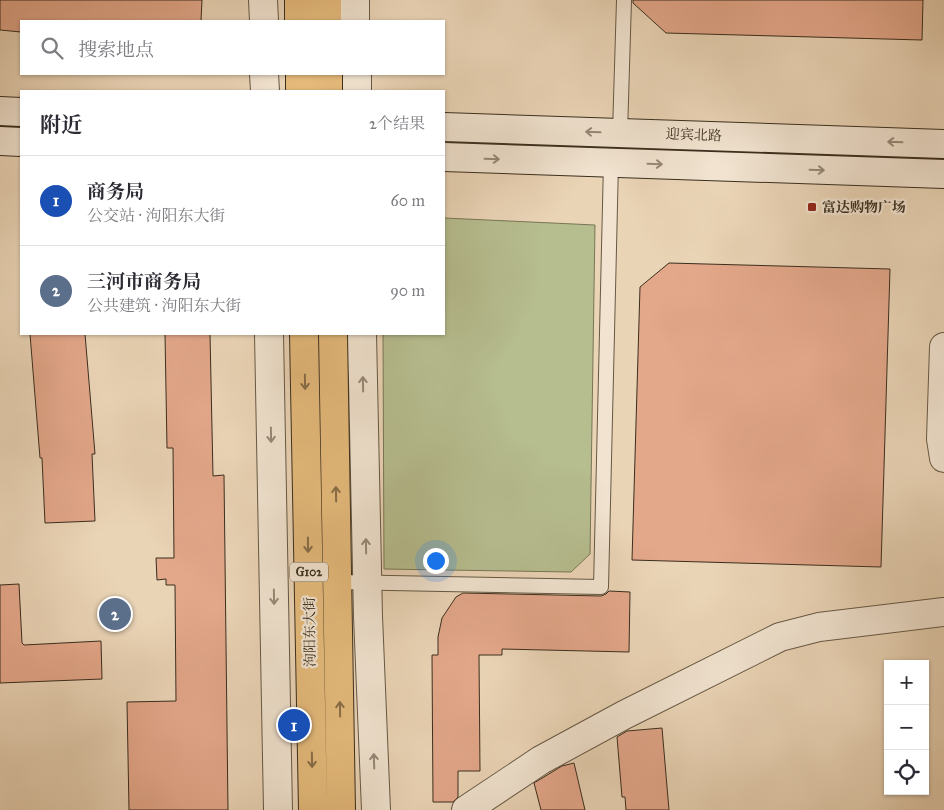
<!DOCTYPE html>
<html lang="zh">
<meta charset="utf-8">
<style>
:root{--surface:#fff;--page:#f7f7f7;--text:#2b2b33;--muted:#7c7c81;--line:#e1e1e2;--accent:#8f2418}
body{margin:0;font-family:"IM FELL Great Primer","Noto Serif SC",serif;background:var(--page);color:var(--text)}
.controls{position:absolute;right:15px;bottom:15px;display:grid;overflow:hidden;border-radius:0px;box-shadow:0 1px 4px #0004}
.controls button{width:45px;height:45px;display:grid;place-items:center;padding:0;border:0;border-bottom:1px solid var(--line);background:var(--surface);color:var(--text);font:25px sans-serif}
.you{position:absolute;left:435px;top:560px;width:18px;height:18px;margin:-12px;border:4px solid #fff;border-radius:50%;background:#1a73e8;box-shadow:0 0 0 8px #1a73e833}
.badge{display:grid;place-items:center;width:32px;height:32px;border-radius:50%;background:var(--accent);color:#fff;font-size:16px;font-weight:700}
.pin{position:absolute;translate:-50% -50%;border:2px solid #fff;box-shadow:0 1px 5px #0006}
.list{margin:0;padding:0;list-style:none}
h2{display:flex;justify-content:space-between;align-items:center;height:65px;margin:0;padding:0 20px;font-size:21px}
h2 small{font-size:16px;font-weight:400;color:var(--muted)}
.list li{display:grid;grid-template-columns:32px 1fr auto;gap:15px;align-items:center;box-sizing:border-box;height:90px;padding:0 20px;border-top:1px solid var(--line)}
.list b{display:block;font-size:19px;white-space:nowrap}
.list p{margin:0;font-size:16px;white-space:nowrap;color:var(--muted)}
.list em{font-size:16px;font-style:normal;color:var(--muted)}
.icon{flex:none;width:28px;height:28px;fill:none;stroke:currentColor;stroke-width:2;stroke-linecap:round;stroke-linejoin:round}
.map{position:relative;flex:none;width:944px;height:810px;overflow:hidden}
.search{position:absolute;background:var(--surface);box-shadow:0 1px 4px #0004;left:20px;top:20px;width:425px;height:55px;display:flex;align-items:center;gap:12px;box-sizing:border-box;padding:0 18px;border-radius:0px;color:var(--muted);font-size:19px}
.panel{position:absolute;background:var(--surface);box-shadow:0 1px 4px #0004;left:20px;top:90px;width:425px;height:245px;border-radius:0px}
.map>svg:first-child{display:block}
.green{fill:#b6bd8f;stroke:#787656}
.building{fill:#e3a78a;stroke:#3a2e1e}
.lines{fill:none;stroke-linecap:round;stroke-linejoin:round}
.lane-casing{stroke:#665844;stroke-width:16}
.street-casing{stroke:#665844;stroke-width:30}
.secondary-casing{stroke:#3a2e1e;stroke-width:30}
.highway-casing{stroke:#3a2e1e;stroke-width:30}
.lane{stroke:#f1e3d0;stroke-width:14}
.street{stroke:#f1e3d0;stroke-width:28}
.secondary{stroke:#f1e3d0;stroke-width:28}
.highway{stroke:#e5ba7b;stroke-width:28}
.oneway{stroke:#968877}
.oneway2{stroke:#876d48}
.poi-dot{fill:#8f2418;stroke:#f1e3d0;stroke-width:2}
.labels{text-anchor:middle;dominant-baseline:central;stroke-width:4.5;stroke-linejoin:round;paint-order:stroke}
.shield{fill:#f1e3d0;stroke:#716453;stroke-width:1}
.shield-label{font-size:12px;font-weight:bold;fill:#3a2e1e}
.street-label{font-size:14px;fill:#3a2e1e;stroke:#f1e3d0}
.poi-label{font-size:14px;font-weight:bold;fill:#3a2e1e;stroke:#f1e3d0;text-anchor:start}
</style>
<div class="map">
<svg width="944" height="810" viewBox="0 0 944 810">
<rect width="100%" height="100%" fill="#ead4b6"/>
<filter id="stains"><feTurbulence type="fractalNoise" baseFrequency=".004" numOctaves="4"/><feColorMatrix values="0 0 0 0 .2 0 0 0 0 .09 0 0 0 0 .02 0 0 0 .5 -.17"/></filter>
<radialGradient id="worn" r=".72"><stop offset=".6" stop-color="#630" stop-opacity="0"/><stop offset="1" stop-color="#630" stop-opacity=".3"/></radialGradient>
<path class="green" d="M444 218 595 225 590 554 571 572 384 569 383 334H444Z"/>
<path class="building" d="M0 0H202L201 21H21V32L0 30Z
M633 0H923L922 40 666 33 633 3Z
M669 263 890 269 881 567 632 560 640 287Z
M30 334H85L95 454H92L95 521 45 523 42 458H40Z
M165 334H210L213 476 224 475 228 810H129L127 702 176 701 175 585H166V579L157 580 156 558H174L173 448H167Z
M19 584 22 643 24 645 101 641 102 679 0 683V585Z
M609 591 630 592 629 652 502 649V655H479L480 771H458V797L453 802H433L432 655H438V637L442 618 456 597 463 593 601 596 606 594Z
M662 728 669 810H626L625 797H622L617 737 627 731Z
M574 763 585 810H541L534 783 562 766Z"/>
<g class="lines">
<g class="lane-casing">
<path id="lane" d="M620 133 624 0
M337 582 601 587 611 163"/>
</g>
<g class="street-casing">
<path id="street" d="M263 0 264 21
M355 0V21
M264 74 265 91
M357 74V91
M269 334 278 810
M362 334 368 616 376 810
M944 347 941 439 944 458
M466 810 541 760 624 715 780 637 819 627 944 612"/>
</g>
<g class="secondary-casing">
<path id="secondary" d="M0 111 21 112
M444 127 944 144
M0 141 21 142
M444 157 944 174"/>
</g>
<g class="highway-casing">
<path id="highway" d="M299 0V21
M327 0V21
M300 74V91
M328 74V91
M304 334 313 810
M333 334 341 810"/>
</g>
<use href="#lane" class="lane"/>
<use href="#street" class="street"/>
<use href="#secondary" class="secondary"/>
<use href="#highway" class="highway"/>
</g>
<defs><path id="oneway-shaft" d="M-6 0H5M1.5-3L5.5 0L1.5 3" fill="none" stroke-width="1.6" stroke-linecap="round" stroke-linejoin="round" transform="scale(1.25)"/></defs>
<g class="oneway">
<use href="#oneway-shaft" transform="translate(593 132) rotate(-178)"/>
<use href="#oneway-shaft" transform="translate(895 142) rotate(-178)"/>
<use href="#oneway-shaft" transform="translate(492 159) rotate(2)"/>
<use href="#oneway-shaft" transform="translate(655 164) rotate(2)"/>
<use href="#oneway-shaft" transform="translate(817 170) rotate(2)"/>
<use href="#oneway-shaft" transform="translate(363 384) rotate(-91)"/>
<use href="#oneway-shaft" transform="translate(271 435) rotate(89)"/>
<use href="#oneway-shaft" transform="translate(366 546) rotate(-91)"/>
<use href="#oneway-shaft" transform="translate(274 597) rotate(89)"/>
<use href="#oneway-shaft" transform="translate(374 761) rotate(-92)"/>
</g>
<g class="oneway2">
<use href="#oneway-shaft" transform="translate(305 382) rotate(89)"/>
<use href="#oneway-shaft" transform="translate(336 494) rotate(-91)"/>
<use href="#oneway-shaft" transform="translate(308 545) rotate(89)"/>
<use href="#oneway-shaft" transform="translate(340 709) rotate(-91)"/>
<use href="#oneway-shaft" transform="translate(312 760) rotate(89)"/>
</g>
<rect class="poi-dot" x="807" y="202" width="10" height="10" rx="2.5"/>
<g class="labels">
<rect class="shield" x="290" y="562.5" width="38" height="19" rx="4"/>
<g class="shield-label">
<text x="309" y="572">G102</text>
</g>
<g class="street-label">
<text transform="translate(694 135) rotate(2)">迎宾北路</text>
<text transform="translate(310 632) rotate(-91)">泃阳东大街</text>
</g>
<g class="poi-label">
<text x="822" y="207">富达购物广场</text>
</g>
</g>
<rect width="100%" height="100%" filter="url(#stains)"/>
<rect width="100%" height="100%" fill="url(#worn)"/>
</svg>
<div class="controls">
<button>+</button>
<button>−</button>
<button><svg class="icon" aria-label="locate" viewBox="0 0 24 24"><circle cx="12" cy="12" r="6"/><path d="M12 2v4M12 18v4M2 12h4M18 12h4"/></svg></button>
</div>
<div class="you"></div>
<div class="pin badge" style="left:294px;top:725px;background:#1a4fb4">1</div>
<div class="pin badge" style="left:115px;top:614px;background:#5c6f8a">2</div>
<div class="search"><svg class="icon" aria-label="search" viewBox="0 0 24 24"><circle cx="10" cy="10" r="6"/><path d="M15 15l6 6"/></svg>搜索地点</div>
<section class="panel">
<h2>附近<small>2个结果</small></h2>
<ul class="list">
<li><span class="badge" style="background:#1a4fb4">1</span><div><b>商务局</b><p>公交站 · 泃阳东大街</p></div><em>60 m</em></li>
<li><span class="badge" style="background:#5c6f8a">2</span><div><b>三河市商务局</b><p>公共建筑 · 泃阳东大街</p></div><em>90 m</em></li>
</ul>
</section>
</div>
